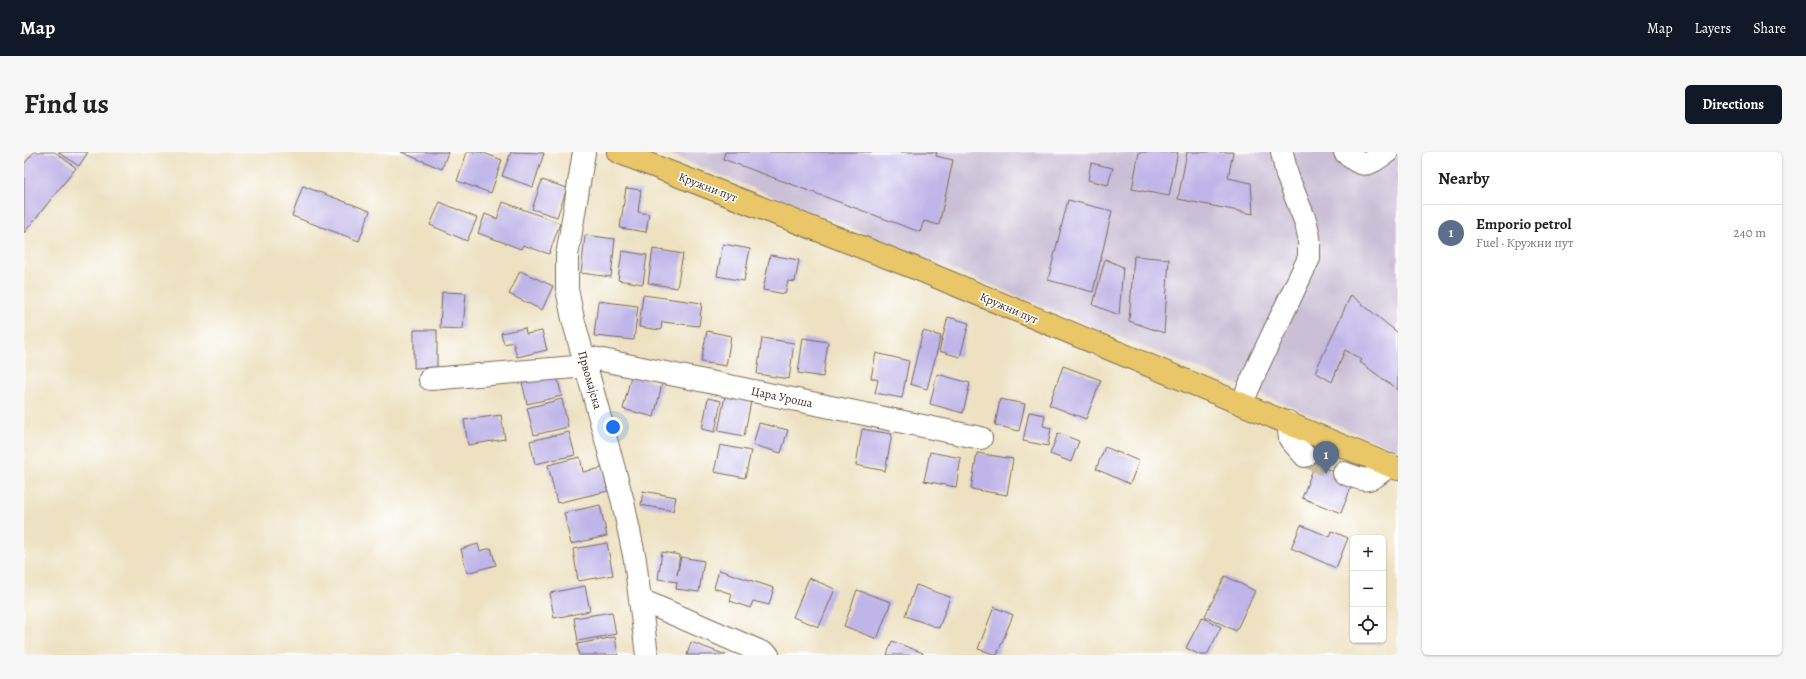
<!DOCTYPE html>
<meta charset="utf-8">
<style>
:root{--surface:#fff;--page:#f6f6f6;--text:#222;--muted:#767676;--line:#e0e0e0;--accent:#111827}
body{margin:0;font-family:Alegreya,serif;background:var(--page);color:var(--text)}
.controls{position:absolute;right:12px;bottom:12px;display:grid;overflow:hidden;border-radius:6px;box-shadow:0 1px 3px #0004}
.controls button{width:36px;height:36px;display:grid;place-items:center;padding:0;border:0;border-bottom:1px solid var(--line);background:var(--surface);color:var(--text);font:20px sans-serif}
.you{position:absolute;left:589px;top:275px;width:14px;height:14px;margin:-10px;border:3px solid #fff;border-radius:50%;background:#1a73e8;box-shadow:0 0 0 6px #1a73e833}
.badge{display:grid;place-items:center;width:26px;height:26px;border-radius:50%;background:var(--accent);color:#fff;font-size:13px;font-weight:700}
.pin{position:absolute;translate:-50% -33px;filter:drop-shadow(0 1px 2px #0008)}
.pin::after{content:'';position:absolute;top:21px;width:14px;height:12px;background:inherit;clip-path:polygon(0 0,100% 0,50% 100%)}
.list{margin:0;padding:0;list-style:none}
h2{display:flex;justify-content:space-between;align-items:center;height:52px;margin:0;padding:0 16px;font-size:17px}
h2 small{font-size:13px;font-weight:400;color:var(--muted)}
.list li{display:grid;grid-template-columns:26px 1fr auto;gap:12px;align-items:center;box-sizing:border-box;height:56px;padding:0 16px;border-top:1px solid var(--line)}
.list b{display:block;font-size:15px;white-space:nowrap}
.list p{margin:0;font-size:13px;white-space:nowrap;color:var(--muted)}
.list em{font-size:13px;font-style:normal;color:var(--muted)}
.icon{flex:none;width:22px;height:22px;fill:none;stroke:currentColor;stroke-width:2;stroke-linecap:round;stroke-linejoin:round}
.map{position:relative;flex:none;width:1374px;height:503px;overflow:hidden;border-radius:6px}
header{display:flex;align-items:center;gap:24px;box-sizing:border-box;height:56px;padding:0 20px;background:var(--accent);color:#fff}
header strong{font-size:19px}
nav{display:flex;gap:22px;margin-inline-start:auto;font-size:14px}
.intro{display:flex;align-items:center;justify-content:space-between;box-sizing:border-box;height:96px;padding:0 24px}
h1{margin:0;font-size:28px}
.button{padding:10px 18px;border-radius:6px;background:var(--accent);color:#fff;font-size:14px;font-weight:700}
main{display:flex;gap:24px;padding:0 24px}
aside{flex:1;background:var(--surface);border-radius:6px;box-shadow:0 1px 3px #0004}
.map>svg:first-child{display:block}
.industrial{fill:#cabfd6}
.building{fill:#bfb5e8}
.lines{fill:none;stroke-linecap:round;stroke-linejoin:round}
.minor-tunnel{stroke:#c9bca0;stroke-width:22;stroke-dasharray:22 11;stroke-linecap:butt}
.minor-casing{stroke:#796a57;stroke-width:24}
.major-casing{stroke:#796a57;stroke-width:24}
.minor{stroke:#fff;stroke-width:22}
.major{stroke:#e9c769;stroke-width:22}
.labels{text-anchor:middle;dominant-baseline:central;stroke-width:3;stroke-linejoin:round;paint-order:stroke}
.street-label{font-size:12px;fill:#3b2a1e;stroke:#fff}
</style>
<header>
<strong>Map</strong>
<nav><a>Map</a><a>Layers</a><a>Share</a></nav>
</header>
<div class="intro"><h1>Find us</h1><a class="button">Directions</a></div>
<main>
<div class="map">
<svg width="1374" height="503" viewBox="0 0 1374 503">
<rect width="100%" height="100%" fill="#fff"/>
<filter id="ink" filterUnits="userSpaceOnUse"><feTurbulence type="fractalNoise" baseFrequency=".025" numOctaves="2"/><feDisplacementMap in="SourceGraphic" scale="8" xChannelSelector="R" yChannelSelector="G"/><feConvolveMatrix kernelMatrix="1 2 1 2 8 2 1 2 1" color-interpolation-filters="sRGB"/></filter>
<filter id="wash" filterUnits="userSpaceOnUse"><feTurbulence type="fractalNoise" baseFrequency=".012" numOctaves="4" result="noise"/><feDisplacementMap in="SourceGraphic" scale="16" xChannelSelector="R" yChannelSelector="G"/><feGaussianBlur stdDeviation="0.9" result="paint"/><feColorMatrix in="noise" values="0 0 0 0 0 0 0 0 0 0 0 0 0 0 0 0 0 1.4 0 .05"/><feComposite in="paint" operator="in"/></filter>
<g filter="url(#wash)">
<rect width="100%" height="100%" fill="#ede1c1"/>
<path class="industrial" d="M640 0H1374V298Z"/>
<g id="blocks">
<path class="building" d="M10 0H31L52 16 0 81V12Z
M34 0H64L55 14Z
M377 0H424L418 17Z
M443 0H457L478 8 467 41 433 29Z
M487 0 520 1 509 35 478 24Z
M701 0H913L912 4 929 8 915 73 900 69 896 80 699 7Z
M1115 0H1154L1145 44 1108 37Z
M1163 0H1209L1204 26 1227 31 1229 62 1154 47Z
M1067 11 1089 16 1084 33 1064 28Z
M518 28 543 36 533 65 508 57Z
M279 34 346 59 335 89 268 64Z
M602 36 617 38 614 60 625 62 622 80 596 76Z
M1044 48 1088 59 1069 140 1024 128Z
M416 50 453 66 443 89 406 73Z
M479 50 536 71 525 102 499 93 497 97 454 81 461 62 473 67Z
M561 83 591 87 587 125 557 121Z
M699 92 726 97 720 129 693 124Z
M629 97 659 102 653 136 624 131Z
M598 99 623 103 619 132 594 128Z
M746 103 775 108 771 130 764 129 761 142 739 138Z
M1110 104 1145 107 1140 181 1105 169Z
M1081 107 1099 115 1095 163 1069 153Z
M496 119 529 134 518 158 485 142Z
M418 140 442 141 439 177 416 176Z
M619 143 678 151 675 174 638 170 637 178 615 175Z
M1327 143 1374 181V238L1336 210 1338 208 1321 198 1308 230 1291 220Z
M574 149 614 154 610 188 570 184Z
M924 165 945 171 936 205 915 199Z
M501 176 502 182 518 179 523 198 493 205 489 190 480 192 477 181Z
M390 178H413V215L390 216Z
M683 179 707 184 702 214 677 210Z
M899 179 917 184 903 237 886 232Z
M738 186 770 191 765 227 733 222Z
M779 186 804 190 799 225 774 221Z
M852 201 885 209 878 246 851 241 854 228 847 226Z
M1039 214 1077 228 1062 267 1025 253Z
M532 221 538 244 503 252 498 230Z
M913 222 946 231 939 261 906 252Z
M607 224 638 232 630 265 599 257Z
M701 244 727 250 720 284 694 279Z
M684 246 697 249 691 280 678 277Z
M538 247 544 275 510 283 503 256Z
M976 247 1001 252 995 279 971 273Z
M1005 260 1021 263 1019 274 1027 276 1024 294 999 289Z
M477 263 481 287 444 293 440 268Z
M735 271 764 278 757 301 729 293Z
M838 277 868 282 861 319 832 313Z
M545 280 551 303 511 312 506 289Z
M1034 281 1055 289 1047 310 1026 302Z
M696 293 727 299 721 326 690 320Z
M1081 295 1115 309 1106 332 1072 317Z
M906 300 937 306 932 335 900 329Z
M953 301 989 307 983 343 947 337Z
M556 305 559 320 578 316 584 339 533 351 524 313Z
M1291 312 1330 328 1317 361 1278 346Z
M619 339 652 345 649 359 617 353Z
M576 353 583 384 547 392 540 361Z
M1277 373 1306 385 1308 379 1324 386 1312 416 1267 396Z
M583 391 589 423 554 429 549 397Z
M454 392 456 399 467 396 472 413 443 421 437 397Z
M638 400 656 403 653 423 657 405 680 409 675 440 652 437 653 430 634 427Z
M695 418 750 436 745 453 729 449 726 456 706 449 708 442 690 436Z
M1201 424 1231 439 1212 479 1181 464Z
M785 426 811 437 795 475 769 465Z
M892 433 926 445 915 476 881 464Z
M561 434 566 459 530 466 526 441Z
M833 438 867 450 853 487 820 474Z
M970 455 989 463 973 503 954 497Z
M588 460 592 482 554 489 550 466Z
M1178 465 1197 475 1183 503H1176L1162 496Z
M591 485 594 503H555L553 492Z
M868 489 899 501 898 503H863Z
M667 490 702 503H663Z"/>
</g>
</g>
<g filter="url(#ink)">
<use href="#blocks" fill-opacity="0" stroke="#796a57" stroke-width="1"/>
<g class="lines">
<path class="minor-tunnel" d="M1281 304 1320 321"/>
<g class="minor-casing">
<path id="minor" d="M560 0 543 104V137L549 167 599 350 611 408 623 503
M1321 0C1339 18 1344 13 1363 0
M559 204 957 286
M406 227 563 214
M1218 251 1236 209 1285 106V85L1282 71 1263 23 1258 0
M1264 270 1266 287 1281 304
M1320 321C1346 331 1344 330 1366 313
M617 448 744 503"/>
</g>
<g class="major-casing">
<path id="major" d="M594 0 896 118 1374 317"/>
</g>
<use href="#minor" class="minor"/>
<use href="#major" class="major"/>
</g>
</g>
<g class="labels">
<g class="street-label">
<text transform="translate(684 35) rotate(21)">Кружни пут</text>
<text transform="translate(985 156) rotate(23)">Кружни пут</text>
<text transform="translate(566 228) rotate(74)">Првомајска</text>
<text transform="translate(758 245) rotate(12)">Цара Уроша</text>
</g>
</g>
</svg>
<div class="controls">
<button>+</button>
<button>−</button>
<button><svg class="icon" aria-label="locate" viewBox="0 0 24 24"><circle cx="12" cy="12" r="6"/><path d="M12 2v4M12 18v4M2 12h4M18 12h4"/></svg></button>
</div>
<div class="you"></div>
<div class="pin badge" style="left:1302px;top:322px;background:#5c6f8a">1</div>
</div>
<aside>
<h2>Nearby<small></small></h2>
<ul class="list">
<li><span class="badge" style="background:#5c6f8a">1</span><div><b>Emporio petrol</b><p>Fuel · Кружни пут</p></div><em>240 m</em></li>
</ul>
</aside>
</main>
